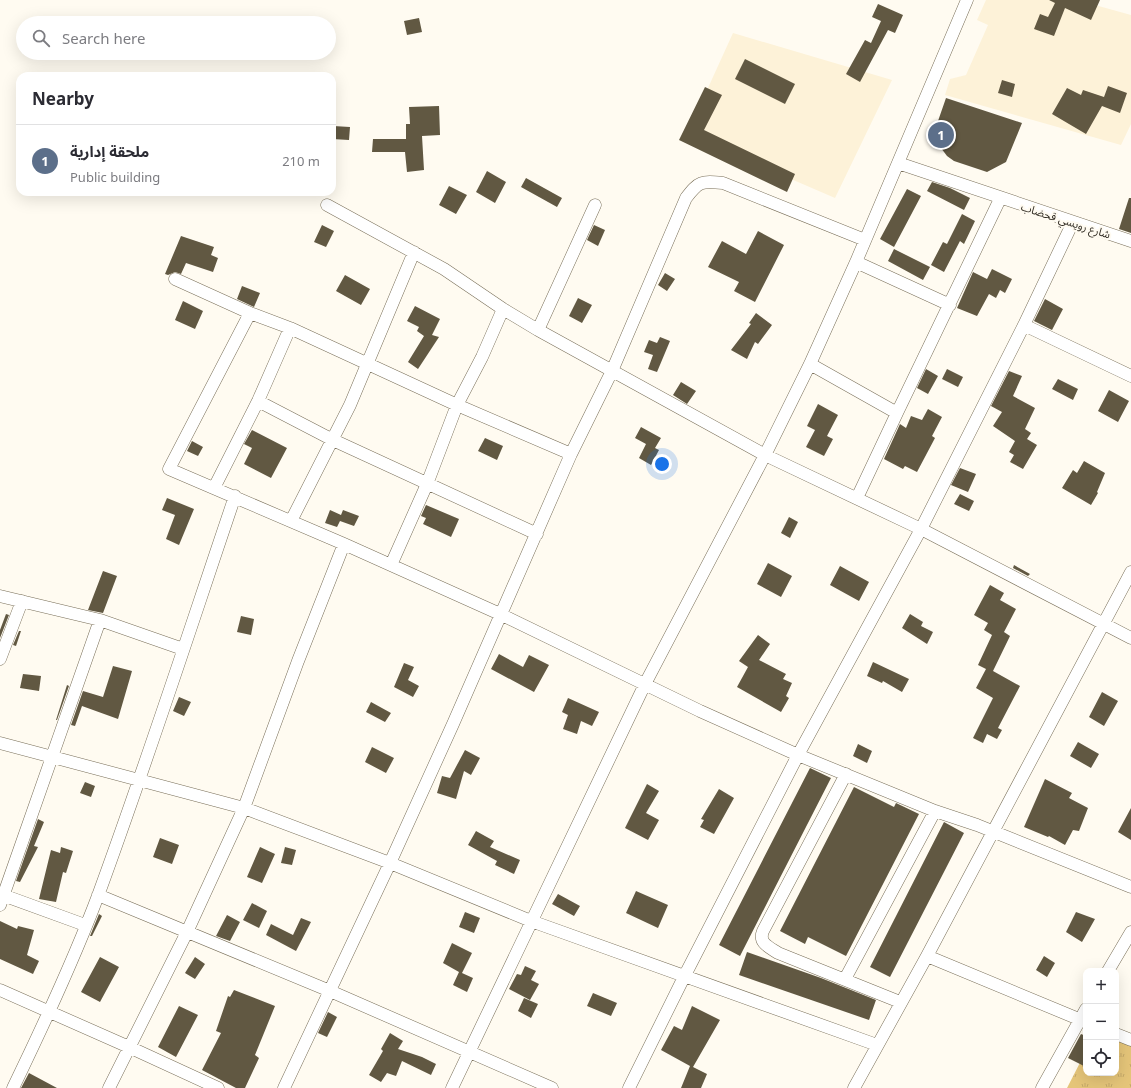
<!DOCTYPE html>
<meta charset="utf-8">
<style>
:root{--surface:#fff;--page:#f2f2f3;--text:#2b2b33;--muted:#7c7c81;--line:#e1e1e2;--accent:#287eae}
body{margin:0;font-family:"Noto Sans","Noto Sans Arabic",sans-serif;background:var(--page);color:var(--text)}
.controls{position:absolute;right:12px;bottom:12px;display:grid;overflow:hidden;border-radius:8px;box-shadow:0 4px 16px #0002}
.controls button{width:36px;height:36px;display:grid;place-items:center;padding:0;border:0;border-bottom:1px solid var(--line);background:var(--surface);color:var(--text);font:20px sans-serif}
.you{position:absolute;left:662px;top:464px;width:14px;height:14px;margin:-10px;border:3px solid #fff;border-radius:50%;background:#1a73e8;box-shadow:0 0 0 6px #1a73e833}
.badge{display:grid;place-items:center;width:26px;height:26px;border-radius:50%;background:var(--accent);color:#fff;font-size:13px;font-weight:700}
.pin{position:absolute;translate:-50% -50%;border:2px solid #fff;box-shadow:0 1px 4px #0006}
.list{margin:0;padding:0;list-style:none}
h2{display:flex;justify-content:space-between;align-items:center;height:52px;margin:0;padding:0 16px;font-size:17px}
h2 small{font-size:13px;font-weight:400;color:var(--muted)}
.list li{display:grid;grid-template-columns:26px 1fr auto;gap:12px;align-items:center;box-sizing:border-box;height:72px;padding:0 16px;border-top:1px solid var(--line)}
.list b{display:block;font-size:15px;white-space:nowrap}
.list p{margin:0;font-size:13px;white-space:nowrap;color:var(--muted)}
.list em{font-size:13px;font-style:normal;color:var(--muted)}
.icon{flex:none;width:22px;height:22px;fill:none;stroke:currentColor;stroke-width:2;stroke-linecap:round;stroke-linejoin:round}
.map{position:relative;flex:none;width:1131px;height:1088px;overflow:hidden}
.search{position:absolute;background:var(--surface);box-shadow:0 4px 16px #0002;left:16px;top:16px;width:320px;height:44px;display:flex;align-items:center;gap:10px;box-sizing:border-box;padding:0 14px;border-radius:22px;color:var(--muted);font-size:15px}
.panel{position:absolute;background:var(--surface);box-shadow:0 4px 16px #0002;left:16px;top:72px;width:320px;height:124px;border-radius:12px}
.map>svg:first-child{display:block}
.built{fill:#fdf2d8}
.park{fill:url(#park-tufts)}
.building{fill:#615842}
.lines{fill:none;stroke-linecap:round;stroke-linejoin:round}
.street-casing{stroke:#796f59;stroke-width:13}
.street{stroke:#fff;stroke-width:12}
.labels{text-anchor:middle;dominant-baseline:central;stroke-width:4;stroke-linejoin:round;paint-order:stroke}
.street-label{font-size:11px;fill:#312c23;stroke:#fffbf1}
</style>
<div class="map">
<svg width="1131" height="1088" viewBox="0 0 1131 1088">
<defs>
<pattern id="park-tufts" width="24" height="20" patternUnits="userSpaceOnUse"><rect width="24" height="20" fill="#e5c579"/><path d="M3 7l-1-3M5 7V3M7 7l1-3M15 17l-1-3M17 17v-4M19 17l1-3" fill="none" stroke="#c5a968"/></pattern>
</defs>
<rect width="100%" height="100%" fill="#fffbf1"/>
<path class="built" d="M986 0H1077L1131 15V124L1121 145 945 95 950 79 966 75 988 25 977 20Z
M733 33 892 80 835 198 687 134Z"/>
<path class="park" d="M1116 1038 1131 1044V1088H1067L1086 1051V1073H1116Z"/>
<path class="building" d="M1049 0H1100L1091 20 1065 8 1054 36 1034 29 1040 14 1048 17 1055 3Z
M878 4 903 15 895 33 888 30 860 82 846 74 865 40 871 43 881 21 872 17Z
M419 18 422 32 407 35 404 21Z
M745 59 795 84 785 104 735 79Z
M1002 80 1015 84 1012 97 998 93Z
M1108 86 1127 93 1120 113 1102 106 1086 134 1052 114 1067 88 1081 95 1083 90 1104 97Z
M705 87 722 95 704 130 795 174 787 192 679 140Z
M946 98 1022 123 1006 162 987 172 954 161 947 156 941 148 930 144Z
M439 106 440 135 422 136 424 170 407 172 405 152H372L373 139H406V124H410L409 107Z
M333 126 350 127 349 140 332 139Z
M487 171 506 182 495 203 476 192Z
M526 178 562 198 557 207 521 187Z
M932 182 950 188 970 198 964 210 927 191Z
M449 186 467 195 456 214 439 205Z
M907 189 921 196 894 247 880 239Z
M1129 198H1131V233L1119 229Z
M962 214 975 221 964 244 960 241 944 272 931 265 943 242 947 244Z
M322 225 334 231 326 247 314 242Z
M594 225 605 230 598 246 587 240Z
M758 231 784 245 755 302 734 291 739 282 708 267 722 241 746 254Z
M181 236 214 247 211 255 218 258 213 272 186 263 181 274 175 272 168 275 165 274Z
M894 249 930 267 923 280 888 261Z
M992 269 1012 279 1005 293 1000 290 996 298 989 294 977 316 957 308 973 272 987 279Z
M665 273 675 279 667 291 658 285Z
M345 275 370 289 361 305 336 291Z
M242 286 260 293 254 307 237 299Z
M578 298 592 305 582 323 569 316Z
M1045 299 1063 309 1052 330 1034 321Z
M183 301 203 311 195 329 175 320Z
M415 306 440 319 432 335 439 337 418 369 408 362 424 336 417 331 419 327 407 321Z
M756 313 772 325 758 344 755 342 747 359 731 350 751 324 749 323Z
M660 337 670 341 657 372 648 369 653 355 644 352 649 340 657 343Z
M926 369 938 376 928 394 917 388Z
M947 369 963 377 958 387 942 379Z
M1009 371 1022 376 1013 396 1035 408 1025 429 1031 433 1027 439 1037 445 1023 469 1010 462 1014 455 1009 452 1015 441 993 426 1002 412 991 406Z
M1058 379 1078 389 1073 400 1052 389Z
M681 382 696 391 687 404 673 395Z
M1109 390 1129 401 1118 422 1098 411Z
M818 404 838 415 827 436 833 439 824 456 806 447 815 430 807 426Z
M928 409 942 417 932 436 935 438 917 472 905 466 903 469 884 459 900 424 906 428 911 416 922 420Z
M641 427 661 438 655 448 659 450 651 465 639 458 646 444 635 438Z
M252 430 287 448 271 478 244 464 252 448 244 444Z
M485 438 503 446 497 460 478 451Z
M192 441 203 447 198 456 187 451Z
M1084 461 1105 473 1097 492 1098 493 1091 505 1062 488 1073 470 1077 473Z
M960 468 976 474 968 492 951 485Z
M960 494 974 501 969 511 954 504Z
M167 498 194 509 179 545 166 539 175 515 162 510Z
M426 505 459 519 451 537 423 524 426 518 421 516Z
M330 510 341 515 343 510 359 516 354 526 340 521 337 527 325 523Z
M789 517 798 522 790 538 781 533Z
M768 563 792 576 781 597 757 584Z
M1014 565 1030 574 1028 576 1013 568Z
M840 566 869 582 859 601 830 585Z
M103 571 117 576 103 613 88 610Z
M990 585 1004 593 1000 600 1016 609 1004 632 1010 636 993 671 1020 686 998 728 1002 730 997 739 987 734 983 743 973 738 993 698 976 688 986 669 978 665 992 635 984 630 988 623 974 615Z
M6 614 9 615 0 638V630Z
M910 614 923 622 921 626 933 632 927 644 902 628Z
M241 616 254 619 251 635 237 632Z
M19 631H21L16 646 13 645Z
M758 635 770 644 759 660 786 674 783 679 792 683 786 696 789 698 781 712 737 687 748 667 739 661Z
M499 654 523 667 529 655 549 665 534 692 491 669Z
M873 662 909 679 902 692 883 681 882 683 867 676Z
M404 663 414 667 408 680 419 686 413 697 394 687Z
M113 666 132 671 118 719 82 706 75 726 71 725 83 691 103 697Z
M23 674 41 676 39 691 20 688Z
M67 685 69 686 57 720H56Z
M1102 692 1118 701 1104 726 1089 717Z
M179 697 191 702 184 716 173 711Z
M568 698 599 712 592 726 581 721 577 734 563 729 568 715 562 712Z
M371 702 391 713 385 722 366 712Z
M1078 742 1099 754 1091 768 1070 756Z
M858 744 872 751 867 763 853 756Z
M372 747 394 758 386 773 365 762Z
M465 750 480 758 471 775 464 771 456 799 437 793 442 776 450 778Z
M810 768 831 778 740 956 719 945Z
M1045 779 1072 793 1069 798 1088 808 1079 831 1073 830 1065 845 1049 836 1048 837 1024 827Z
M85 782 95 786 91 797 80 793Z
M647 784 659 791 646 813 659 820 648 840 625 828Z
M854 787 894 807 896 803 919 814 846 956 808 937 805 944 780 931Z
M719 789 734 798 714 834 700 827 704 820 701 819Z
M1131 808V840L1118 832Z
M38 819 44 822 34 846 38 847 20 882 16 881Z
M944 822 964 833 890 977 870 967Z
M476 831 494 841 490 847 520 860 514 874 495 865 497 861 468 845Z
M160 838 179 845 172 864 153 857Z
M61 847 73 851 66 873 63 872 56 902 39 899 51 850 60 853Z
M260 847 275 854 262 883 247 877Z
M285 847 296 850 292 865 281 863Z
M636 891 668 905 658 928 626 913Z
M558 894 580 906 574 916 552 904Z
M252 903 267 911 259 928 243 920Z
M465 912 480 918 474 933 459 927Z
M1076 912 1095 919 1082 942 1066 932Z
M99 914 102 916 92 936H90Z
M227 915 240 922 230 941 216 936Z
M301 918 311 922 296 951 266 935 271 924 293 935Z
M0 921 17 929 18 926 34 930 27 955 39 961 33 974 0 959Z
M452 943 472 953 462 973 473 978 467 992 453 985 459 972 443 963Z
M747 952 821 978 876 1000 869 1020 739 975Z
M1044 956 1055 963 1047 977 1036 970Z
M100 957 119 967 100 1002 81 992Z
M195 957 205 964 195 979 185 973Z
M525 966 536 971 531 980 539 984 530 1000 509 989 517 974 521 975Z
M234 990 275 1006 255 1055 259 1058 245 1088H236L202 1070 221 1033 216 1031 228 996 230 997Z
M593 993 617 1003 611 1016 587 1006Z
M524 998 538 1004 531 1018 518 1011Z
M179 1006 198 1015 176 1057 158 1047Z
M692 1006 720 1020 693 1067 707 1074 701 1088H681L690 1066 661 1050 674 1026 682 1030Z
M328 1012 337 1017 327 1037 318 1033Z
M390 1033 403 1041 398 1049 422 1057 436 1064 431 1075 402 1061 396 1076 387 1073 381 1082 369 1075 383 1051 381 1049Z
M1081 1034 1086 1036V1067L1068 1058Z
M29 1073 57 1088H21Z"/>
<g class="lines">
<g class="street-casing">
<path id="street" d="M898 163 1131 241
M327 205 444 269 503 309 538 330 765 455 921 529 1131 638
M856 262 950 305
M175 279 250 313 290 328 457 405 571 454
M250 313 169 469 344 544 500 614 700 711 798 755 935 811 977 825 1131 887
M1024 325 1131 376
M538 330 595 205
M810 364 897 413 857 498
M258 401 333 440 537 534
M897 413 1000 199
M214 488 258 401 290 328
M291 521 350 405 414 252
M391 565 427 484 457 405 482 357 503 309
M0 596 100 620 183 649
M0 659 22 601
M0 743 244 808 390 863 531 921 877 1045
M846 774 763 931C758 943 769 947 778 953L900 1002
M0 894 85 925
M98 895 330 991 552 1088
M0 905 100 620
M927 956 1086 1022
M1108 971 1131 932
M845 979 935 811
M0 990 129 1047 218 1088
M1116 1034 1131 1040
M13 1088C44 1024 74 960 99 893 147 762 190 629 235 496
M109 1088 187 932 244 808 298 661 344 544
M284 1088 390 863 453 724 571 454 612 371 686 198C699 181 701 181 723 183L865 240
M452 1088 645 684 765 455 810 364 856 262 967 0
M629 1088 684 977 798 755 921 529 1024 325 1073 222
M854 1088 927 956 1131 572
M1042 1088 1086 1009"/>
</g>
<use href="#street" class="street"/>
</g>
<g class="labels">
<g class="street-label">
<text transform="translate(1066 220) rotate(18)">شارع رويسي قحضاب</text>
</g>
</g>
</svg>
<div class="controls">
<button>+</button>
<button>−</button>
<button><svg class="icon" aria-label="locate" viewBox="0 0 24 24"><circle cx="12" cy="12" r="6"/><path d="M12 2v4M12 18v4M2 12h4M18 12h4"/></svg></button>
</div>
<div class="you"></div>
<div class="pin badge" style="left:941px;top:135px;background:#5c6f8a">1</div>
<div class="search"><svg class="icon" aria-label="search" viewBox="0 0 24 24"><circle cx="10" cy="10" r="6"/><path d="M15 15l6 6"/></svg>Search here</div>
<section class="panel">
<h2>Nearby<small></small></h2>
<ul class="list">
<li><span class="badge" style="background:#5c6f8a">1</span><div><b>ملحقة إدارية</b><p>Public building</p></div><em>210 m</em></li>
</ul>
</section>
</div>
